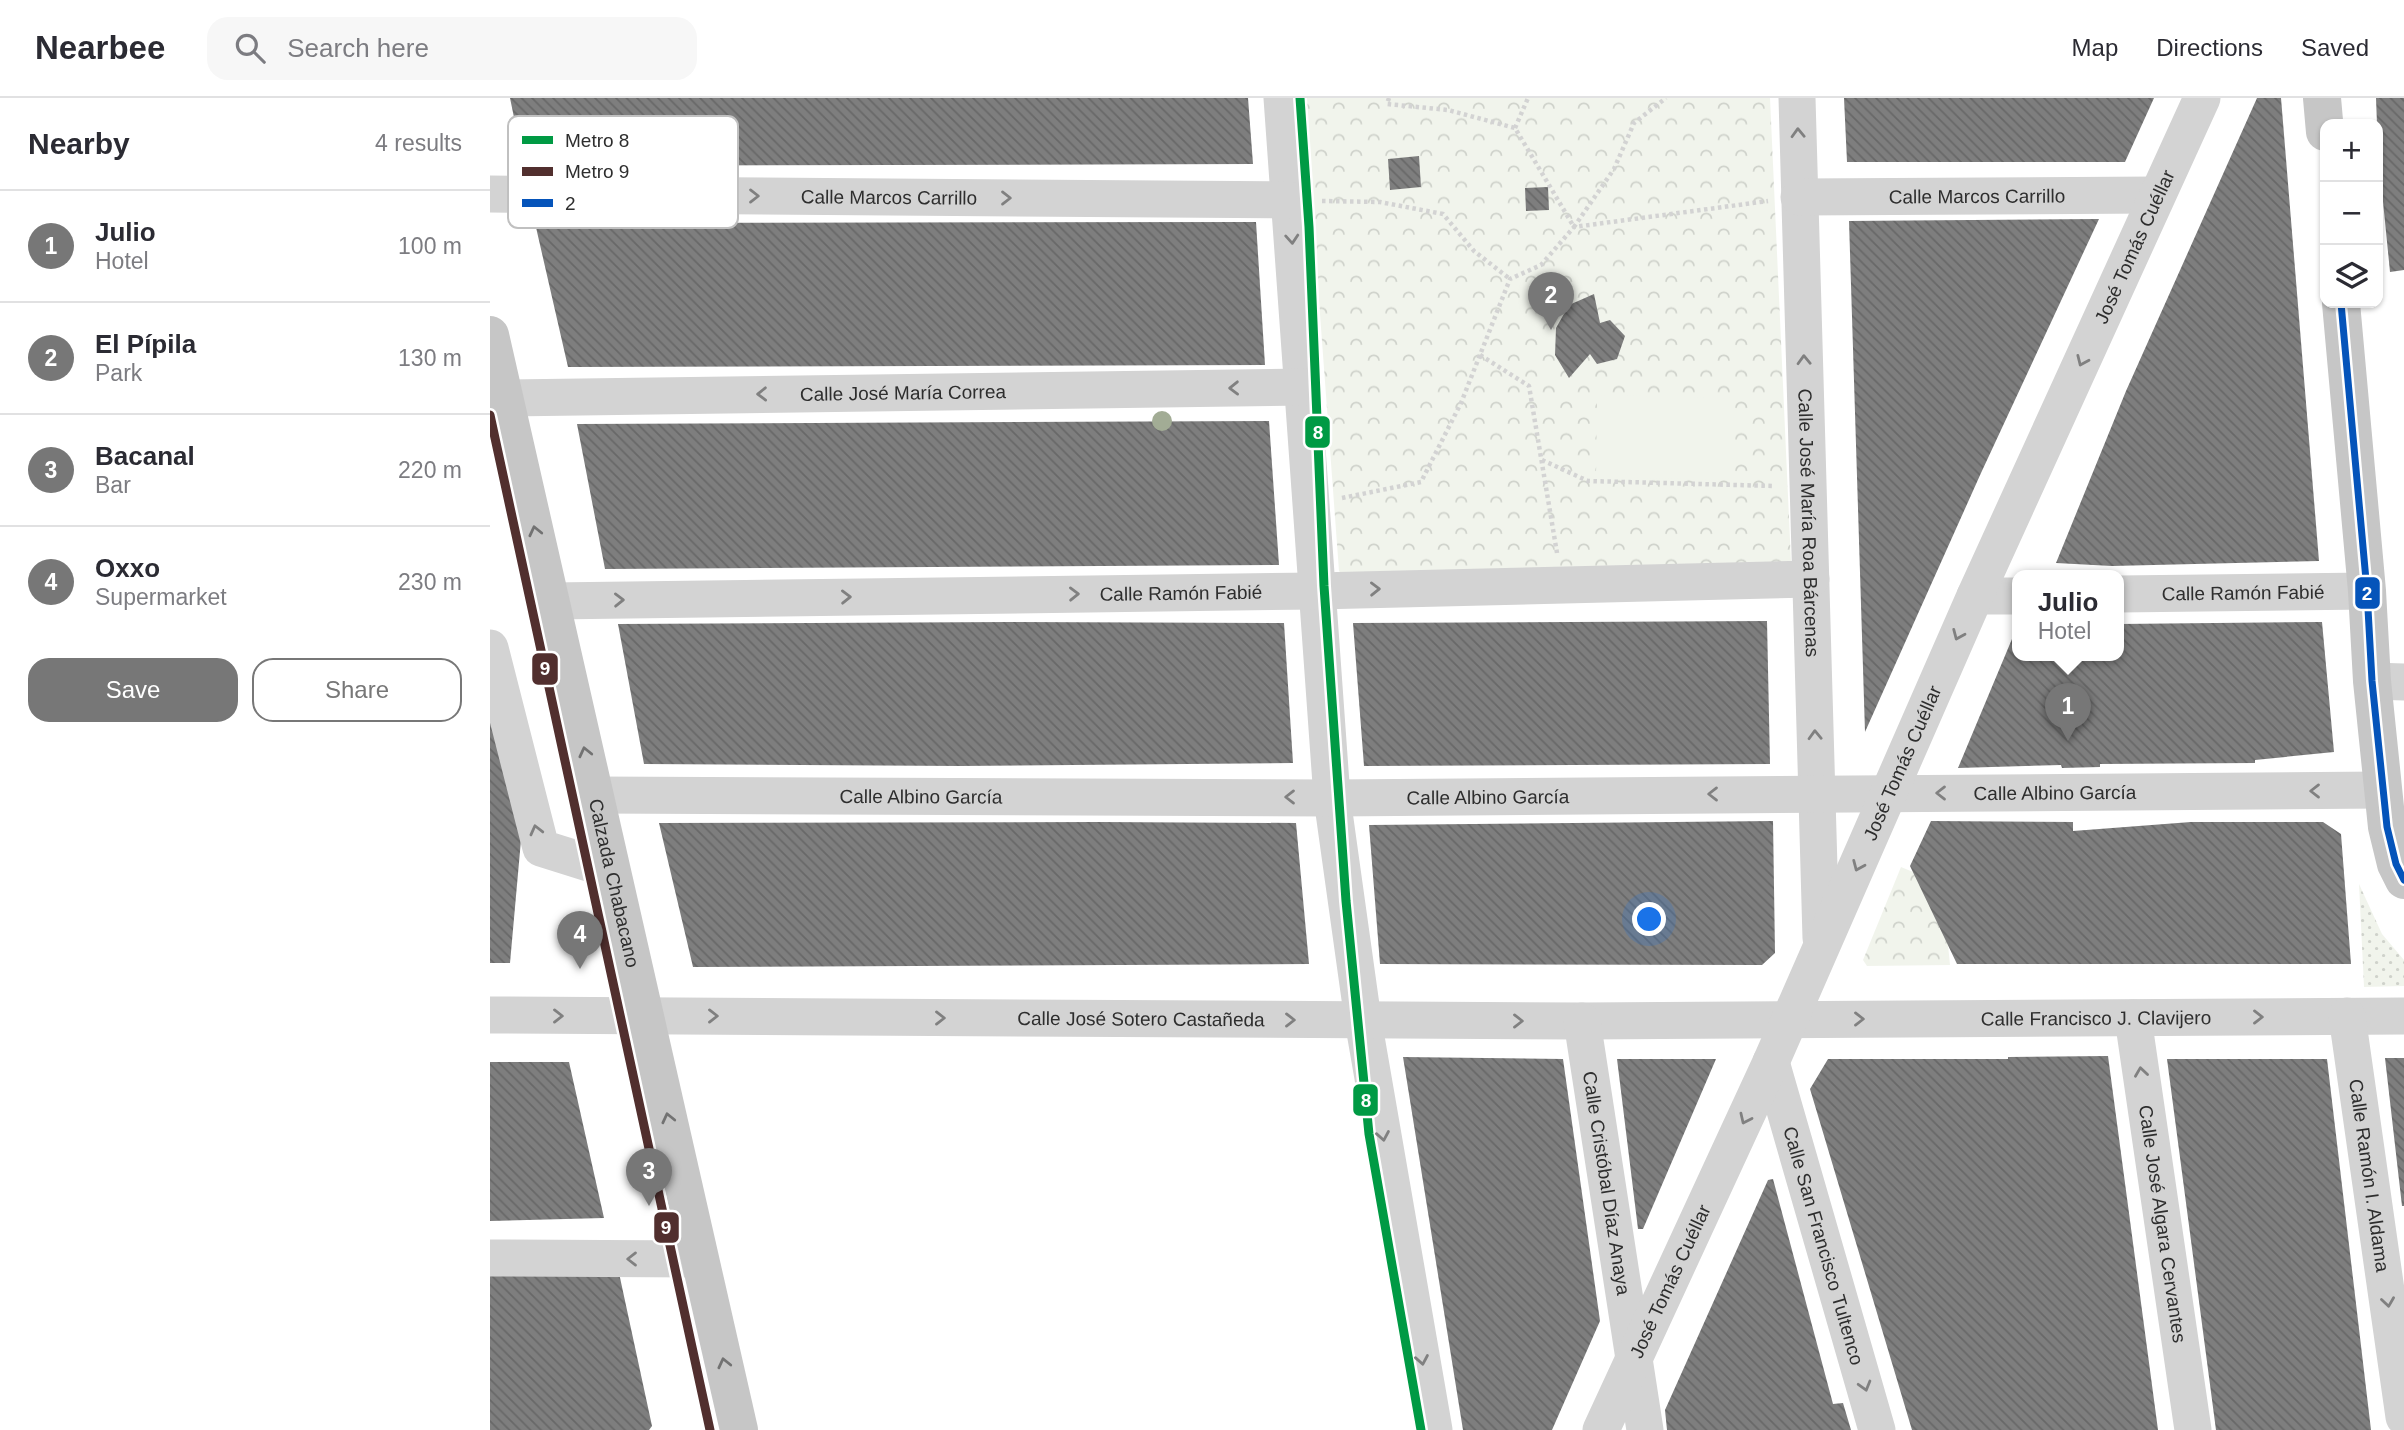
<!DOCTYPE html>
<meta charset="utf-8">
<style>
:root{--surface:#fff;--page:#f7f7f7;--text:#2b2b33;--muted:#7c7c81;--line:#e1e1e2;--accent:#777}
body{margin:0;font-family:Arial,sans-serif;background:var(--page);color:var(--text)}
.controls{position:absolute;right:21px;top:21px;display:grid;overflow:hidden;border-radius:14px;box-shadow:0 2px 5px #0004}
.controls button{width:63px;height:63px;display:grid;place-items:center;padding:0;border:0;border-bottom:2px solid var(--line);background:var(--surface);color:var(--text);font:35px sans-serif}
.you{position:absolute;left:1160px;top:822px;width:24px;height:24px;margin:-18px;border:5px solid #fff;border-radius:50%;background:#1a73e8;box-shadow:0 0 0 10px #1a73e833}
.badge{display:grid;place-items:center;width:46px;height:46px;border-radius:50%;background:var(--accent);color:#fff;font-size:23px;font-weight:700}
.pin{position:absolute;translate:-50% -58px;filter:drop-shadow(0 2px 4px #0008)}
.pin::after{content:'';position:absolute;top:37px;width:24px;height:21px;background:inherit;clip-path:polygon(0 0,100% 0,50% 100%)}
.popup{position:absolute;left:1522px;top:472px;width:112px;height:91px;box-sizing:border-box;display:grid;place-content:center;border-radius:14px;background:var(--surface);filter:drop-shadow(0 2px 5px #0005);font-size:23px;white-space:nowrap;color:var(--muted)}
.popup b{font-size:26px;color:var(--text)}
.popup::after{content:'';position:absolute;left:50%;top:100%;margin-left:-14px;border:14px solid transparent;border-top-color:var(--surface)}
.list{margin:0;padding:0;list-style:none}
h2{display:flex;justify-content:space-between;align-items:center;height:91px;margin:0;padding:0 28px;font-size:30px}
h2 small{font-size:23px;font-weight:400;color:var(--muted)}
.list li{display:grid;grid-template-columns:46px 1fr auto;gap:21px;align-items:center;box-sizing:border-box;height:112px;padding:0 28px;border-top:2px solid var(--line)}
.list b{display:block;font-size:26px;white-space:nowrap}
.list p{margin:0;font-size:23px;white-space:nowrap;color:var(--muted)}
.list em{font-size:23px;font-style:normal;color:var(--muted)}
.actions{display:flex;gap:14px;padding:21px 28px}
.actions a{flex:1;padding:16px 0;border:2px solid var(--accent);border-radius:21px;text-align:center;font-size:24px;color:var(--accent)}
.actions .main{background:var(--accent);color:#fff}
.icon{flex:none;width:38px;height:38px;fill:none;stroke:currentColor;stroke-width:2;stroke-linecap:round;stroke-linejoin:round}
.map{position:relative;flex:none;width:1914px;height:1332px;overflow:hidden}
header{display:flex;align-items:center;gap:42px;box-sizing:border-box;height:98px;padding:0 35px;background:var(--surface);border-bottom:2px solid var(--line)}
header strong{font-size:33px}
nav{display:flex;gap:38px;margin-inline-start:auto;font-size:24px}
.search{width:490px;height:63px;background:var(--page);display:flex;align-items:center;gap:18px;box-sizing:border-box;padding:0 24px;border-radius:21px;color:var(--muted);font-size:26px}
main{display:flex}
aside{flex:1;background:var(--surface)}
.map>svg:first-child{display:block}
.grass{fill:url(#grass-dots)}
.park{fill:url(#park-crowns)}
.pitch{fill:#f1f4ec}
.building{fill:url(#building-back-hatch)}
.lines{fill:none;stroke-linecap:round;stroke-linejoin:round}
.path{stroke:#d3d3d3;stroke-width:4.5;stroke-dasharray:3.5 3.5;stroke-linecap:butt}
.minor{stroke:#d3d3d3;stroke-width:37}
.major{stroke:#c6c6c6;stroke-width:38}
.bus-1-casing{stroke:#fff;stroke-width:12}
.bus-1{stroke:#0554ba;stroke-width:7}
.metro-1-casing{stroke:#fff;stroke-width:14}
.metro-2-casing{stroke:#fff;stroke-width:14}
.metro-1{stroke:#009a44;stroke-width:9}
.metro-2{stroke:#512f2e;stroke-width:9}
.tree{fill:#a2ac95}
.oneway{stroke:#808080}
.oneway2{stroke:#727272}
.labels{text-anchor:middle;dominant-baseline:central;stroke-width:7;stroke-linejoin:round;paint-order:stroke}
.street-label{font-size:19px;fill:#2e2e2e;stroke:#fff}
.key{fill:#fff;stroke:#c0c0c0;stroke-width:2}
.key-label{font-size:19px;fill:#2e2e2e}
.line-badge{stroke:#fff;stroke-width:2.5}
.badge-label{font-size:19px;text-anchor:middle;font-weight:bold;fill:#fff}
</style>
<header>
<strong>Nearbee</strong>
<div class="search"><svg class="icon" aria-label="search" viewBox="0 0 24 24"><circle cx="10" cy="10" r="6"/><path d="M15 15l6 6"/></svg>Search here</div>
<nav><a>Map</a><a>Directions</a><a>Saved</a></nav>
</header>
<main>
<aside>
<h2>Nearby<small>4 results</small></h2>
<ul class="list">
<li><span class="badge">1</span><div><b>Julio</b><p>Hotel</p></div><em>100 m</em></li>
<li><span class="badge">2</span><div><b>El Pípila</b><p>Park</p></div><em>130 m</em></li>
<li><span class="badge">3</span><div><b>Bacanal</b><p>Bar</p></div><em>220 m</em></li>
<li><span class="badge">4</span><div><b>Oxxo</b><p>Supermarket</p></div><em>230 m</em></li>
</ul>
<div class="actions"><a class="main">Save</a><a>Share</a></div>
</aside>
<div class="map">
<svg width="1914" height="1332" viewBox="0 0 1914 1332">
<defs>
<pattern id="grass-dots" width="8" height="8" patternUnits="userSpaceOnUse" patternTransform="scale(1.75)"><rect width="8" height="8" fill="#f1f4ec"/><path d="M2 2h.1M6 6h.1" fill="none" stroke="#cfd2cb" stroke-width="1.8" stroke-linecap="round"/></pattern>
<pattern id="park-crowns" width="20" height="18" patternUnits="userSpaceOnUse" patternTransform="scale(1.75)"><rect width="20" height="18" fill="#f1f4ec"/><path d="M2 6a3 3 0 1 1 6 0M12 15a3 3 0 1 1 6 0" fill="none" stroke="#cfd2cb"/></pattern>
<pattern id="building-back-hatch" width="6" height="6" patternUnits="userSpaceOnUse" patternTransform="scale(1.75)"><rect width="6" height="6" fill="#7e7e7e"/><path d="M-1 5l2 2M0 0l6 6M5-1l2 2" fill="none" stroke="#686868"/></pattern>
</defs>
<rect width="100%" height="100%" fill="#fff"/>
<path class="grass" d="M1869 786 1892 836 1914 862V888L1874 889Z"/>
<path class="park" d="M814 0H1280L1301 464 853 477 849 473Z
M1411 769 1452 786 1460 867 1377 868 1373 862Z"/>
<path class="pitch" d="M1107 297 1244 300 1242 382 1106 379Z"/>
<path class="building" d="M20 0H758L763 66 34 68Z
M1354 0H1664L1635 64H1357Z
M1767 0H1791L1829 463 1622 468 1566 465 1636 293Z
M1886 0H1914V172L1900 174 1888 53Z
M929 58 931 89 900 92 898 61Z
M1058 89 1059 112 1036 113 1035 90Z
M1609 121 1491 375 1375 634 1359 123Z
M766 124 775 267 78 269 45 125Z
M1104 196 1110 225 1120 222 1135 238 1127 261 1107 266 1100 256 1079 280 1065 257 1066 230 1079 207Z
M779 323 789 467 115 471 87 326Z
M1277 523 1280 666 874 668 863 525Z
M519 524 794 525 803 665 470 668 154 666 128 526Z
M1832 524 1844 654 1765 662V665L1610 666V669L1572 670 1571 667 1468 670 1527 529V557H1629V526Z
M0 607 31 742 20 865H0Z
M1283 723 1285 855 1272 867 890 866 879 727Z
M1441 723 1583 724V733L1701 724H1833L1851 736 1861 866H1467L1420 768Z
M608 724 806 725 819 866 203 869 169 725Z
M1618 958 1668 1332H1422L1320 991 1338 961H1518V959Z
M913 959 1073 961 1110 1223 1062 1332H973Z
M1895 960H1914V1108H1912Z
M1127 961H1226L1153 1131H1148Z
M1677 961H1837L1881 1332H1726Z
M0 964H79L114 1120 0 1123Z
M1283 1081 1343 1306 1353 1305 1361 1332H1177L1175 1312 1278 1082Z
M129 1175 162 1328 159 1332H0V1177Z"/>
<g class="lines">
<path class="path" d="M899 0 897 6 958 12 1025 30 1084 129 1124 71 1144 25 1176 0
M1025 30 1038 0
M832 103 890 104 953 116 984 153 1020 181
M990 257 1039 288 1067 455
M1052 362 1098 383 1284 388
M852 400 931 384 971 305 1020 181 1051 167 1084 129 1278 103"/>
<g class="minor">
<path d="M792 0 842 700 873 922 944 1332"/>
<path id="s1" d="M1307 0 1331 840"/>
<path id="s2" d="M0 96 799 102"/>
<path id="s3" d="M1309 99 1667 97"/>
<path id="s4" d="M14 300 813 289"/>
<path id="s5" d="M1629 496 1877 493"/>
<path d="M1485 498H1527"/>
<path id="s6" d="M61 503 827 493 1321 481"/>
<path d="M0 550 51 750 121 772"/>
<path d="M1882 583 1914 584"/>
<path id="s7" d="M104 697 842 700 1893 692"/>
<path id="s8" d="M0 917 1092 923 1914 918"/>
<path id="s9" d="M1857 918 1914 1319"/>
<path id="s10" d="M1643 920 1703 1332"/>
<path id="s11" d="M1092 923 1155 1332"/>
<path id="s12" d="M1281 964 1387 1332"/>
<path d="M0 1160 210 1161"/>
<path id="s13" d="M1111 1332 1281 964 1485 498 1712 0"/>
</g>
<g class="major">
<path d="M1832 0 1835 34"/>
<path d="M1851 205 1877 493 1882 583 1897 729 1906 766 1914 782"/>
<path id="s14" d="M0 237 249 1332"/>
</g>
<g class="bus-1-casing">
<path id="bus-1" d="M1851 205 1877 493 1882 583 1897 729 1906 766 1914 782"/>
</g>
<use href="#bus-1" class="bus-1"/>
<g class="metro-1-casing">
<path id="metro-1" d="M810 0 819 129 834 488 856 803 879 1036 931 1332"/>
</g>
<g class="metro-2-casing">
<path id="metro-2" d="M0 317 220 1332"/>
</g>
<use href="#metro-1" class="metro-1"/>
<use href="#metro-2" class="metro-2"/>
</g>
<circle class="tree" cx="672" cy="323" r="10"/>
<defs><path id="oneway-chevron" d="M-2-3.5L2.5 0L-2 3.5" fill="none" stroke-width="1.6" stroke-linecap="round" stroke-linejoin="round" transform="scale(1.75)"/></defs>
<g class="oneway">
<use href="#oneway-chevron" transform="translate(1308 35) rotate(-92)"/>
<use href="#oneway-chevron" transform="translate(264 98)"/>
<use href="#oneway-chevron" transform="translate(516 100)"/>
<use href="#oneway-chevron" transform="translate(802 141) rotate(86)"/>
<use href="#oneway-chevron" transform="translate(1314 262) rotate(-92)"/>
<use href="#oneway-chevron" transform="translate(1592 263) rotate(114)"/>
<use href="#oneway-chevron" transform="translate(744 290) rotate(179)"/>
<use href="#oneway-chevron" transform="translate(272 296) rotate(179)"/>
<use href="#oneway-chevron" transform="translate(885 491) rotate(-1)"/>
<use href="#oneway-chevron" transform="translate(584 496) rotate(-1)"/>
<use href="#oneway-chevron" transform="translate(356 499) rotate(-1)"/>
<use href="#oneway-chevron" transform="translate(129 502) rotate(-1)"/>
<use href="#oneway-chevron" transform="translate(1468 537) rotate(113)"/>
<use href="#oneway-chevron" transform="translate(1325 637) rotate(-92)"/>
<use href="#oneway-chevron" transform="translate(1825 693) rotate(180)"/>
<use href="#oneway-chevron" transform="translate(1451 695) rotate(180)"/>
<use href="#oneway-chevron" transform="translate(1223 696) rotate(180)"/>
<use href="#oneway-chevron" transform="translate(800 699) rotate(-180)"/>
<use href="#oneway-chevron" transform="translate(46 732) rotate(-104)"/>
<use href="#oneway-chevron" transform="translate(1368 768) rotate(113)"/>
<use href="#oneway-chevron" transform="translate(68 918)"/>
<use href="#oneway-chevron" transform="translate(223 918)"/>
<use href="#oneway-chevron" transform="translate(1768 919)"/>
<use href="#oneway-chevron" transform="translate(450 920)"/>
<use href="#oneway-chevron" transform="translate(1369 921)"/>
<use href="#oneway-chevron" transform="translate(800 922)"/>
<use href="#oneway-chevron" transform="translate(1028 923)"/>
<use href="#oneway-chevron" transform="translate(1651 974) rotate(-98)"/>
<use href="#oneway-chevron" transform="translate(1255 1021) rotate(115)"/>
<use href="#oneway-chevron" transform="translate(893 1038) rotate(80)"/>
<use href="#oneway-chevron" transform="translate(142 1161) rotate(-180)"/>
<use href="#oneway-chevron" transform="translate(1898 1204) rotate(82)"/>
<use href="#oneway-chevron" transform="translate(932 1262) rotate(80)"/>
<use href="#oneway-chevron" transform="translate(1375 1288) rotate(74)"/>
</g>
<g class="oneway2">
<use href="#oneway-chevron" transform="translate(45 433) rotate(-103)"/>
<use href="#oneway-chevron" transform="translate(95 654) rotate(-103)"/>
<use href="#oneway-chevron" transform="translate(178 1020) rotate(-103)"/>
<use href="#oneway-chevron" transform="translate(234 1265) rotate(-103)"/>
</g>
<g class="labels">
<g class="street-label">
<text stroke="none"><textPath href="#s3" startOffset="178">Calle Marcos Carrillo</textPath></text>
<text stroke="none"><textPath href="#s2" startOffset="399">Calle Marcos Carrillo</textPath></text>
<text stroke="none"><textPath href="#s13" startOffset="1298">José Tomás Cuéllar</textPath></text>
<text stroke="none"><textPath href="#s4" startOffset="399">Calle José María Correa</textPath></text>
<text stroke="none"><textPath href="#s1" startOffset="425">Calle José María Roa Bárcenas</textPath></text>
<text stroke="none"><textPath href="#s6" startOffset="630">Calle Ramón Fabié</textPath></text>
<text stroke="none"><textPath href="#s5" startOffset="124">Calle Ramón Fabié</textPath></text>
<text stroke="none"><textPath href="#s13" startOffset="732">José Tomás Cuéllar</textPath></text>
<text stroke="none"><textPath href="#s7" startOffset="1461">Calle Albino García</textPath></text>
<text stroke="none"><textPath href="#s7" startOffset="327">Calle Albino García</textPath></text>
<text stroke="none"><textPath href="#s7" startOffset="894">Calle Albino García</textPath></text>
<text stroke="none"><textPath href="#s14" startOffset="562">Calzada Chabacano</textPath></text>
<text stroke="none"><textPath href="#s8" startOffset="1606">Calle Francisco J. Clavijero</textPath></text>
<text stroke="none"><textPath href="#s8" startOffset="651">Calle José Sotero Castañeda</textPath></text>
<text stroke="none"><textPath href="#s9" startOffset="161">Calle Ramón I. Aldama</textPath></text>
<text stroke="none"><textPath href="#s11" startOffset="164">Calle Cristóbal Díaz Anaya</textPath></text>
<text stroke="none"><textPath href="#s10" startOffset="208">Calle José Algara Cervantes</textPath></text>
<text stroke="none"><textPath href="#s12" startOffset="191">Calle San Francisco Tultenco</textPath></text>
<text stroke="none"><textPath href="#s13" startOffset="164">José Tomás Cuéllar</textPath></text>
</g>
</g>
<rect x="18" y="18" width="230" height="112" rx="10" class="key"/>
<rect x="32" y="38" width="31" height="8" fill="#009a44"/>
<rect x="32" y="69" width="31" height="9" fill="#512f2e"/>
<rect x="32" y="101" width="31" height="8" fill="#0554ba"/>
<g class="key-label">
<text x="75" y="49">Metro 8</text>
<text x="75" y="80">Metro 9</text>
<text x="75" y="112">2</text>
</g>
<g class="line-badge">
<rect x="814" y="317" width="27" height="34" rx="7" fill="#009a44"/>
<rect x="1864" y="478" width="27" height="34" rx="7" fill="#0554ba"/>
<rect x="41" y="554" width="28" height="34" rx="7" fill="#512f2e"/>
<rect x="862" y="985" width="27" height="34" rx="7" fill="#009a44"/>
<rect x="163" y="1113" width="27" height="33" rx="7" fill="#512f2e"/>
</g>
<g class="badge-label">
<text x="828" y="341">8</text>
<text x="1877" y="502">2</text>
<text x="55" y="577">9</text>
<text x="876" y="1009">8</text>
<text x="176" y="1136">9</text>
</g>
</svg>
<div class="controls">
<button>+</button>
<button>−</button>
<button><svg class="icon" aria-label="layers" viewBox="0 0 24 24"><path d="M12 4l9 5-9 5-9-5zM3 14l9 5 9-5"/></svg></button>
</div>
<div class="you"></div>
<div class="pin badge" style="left:1578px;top:643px">1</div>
<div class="popup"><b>Julio</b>Hotel</div>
<div class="pin badge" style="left:1061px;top:232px">2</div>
<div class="pin badge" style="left:159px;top:1108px">3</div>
<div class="pin badge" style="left:90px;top:871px">4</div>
</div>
</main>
